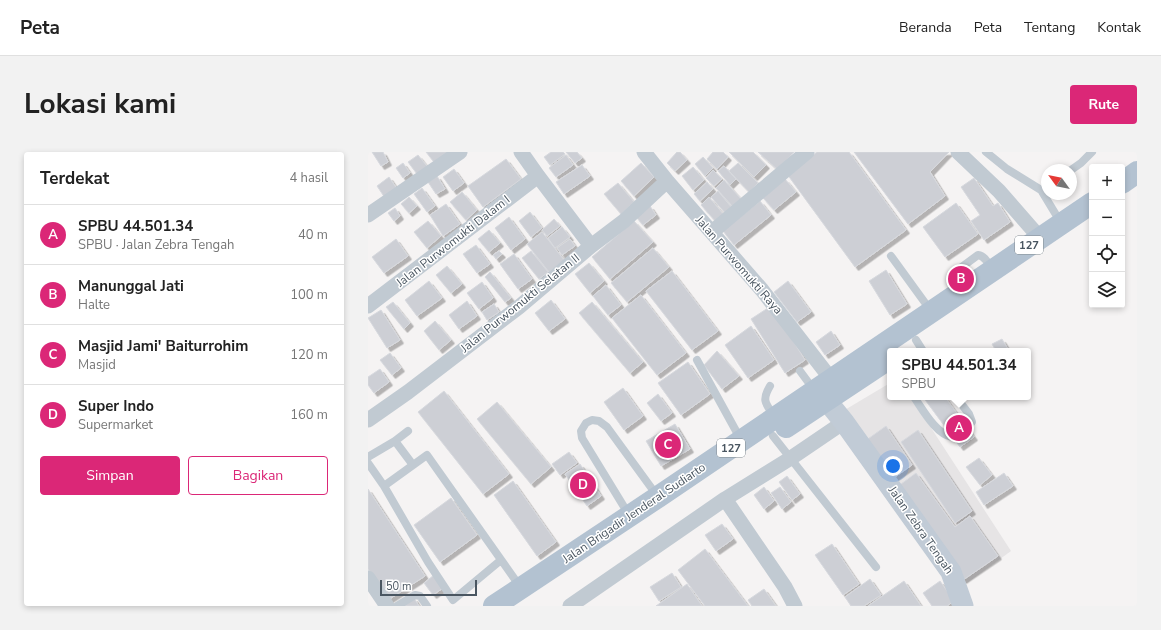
<!DOCTYPE html>
<html lang="id">
<meta charset="utf-8">
<style>
:root{--surface:#fff;--page:#f2f2f2;--text:#222;--muted:#767676;--line:#e0e0e0;--accent:#db2777}
body{margin:0;font-family:"Nunito Sans",sans-serif;background:var(--page);color:var(--text)}
.controls{position:absolute;right:12px;top:12px;display:grid;overflow:hidden;border-radius:4px;box-shadow:0 2px 6px #0003}
.controls button{width:36px;height:36px;display:grid;place-items:center;padding:0;border:0;border-bottom:1px solid var(--line);background:var(--surface);color:var(--text);font:20px sans-serif}
.compass{position:absolute;left:673px;top:12px;width:36px;height:36px;border-radius:50%;background:var(--surface);box-shadow:0 2px 6px #0003;rotate:303deg}
.scale{position:absolute;left:12px;bottom:10px;width:97px;box-sizing:border-box;padding-left:4px;border:2px solid #4a5661;border-top:0;font-size:11px;line-height:14px;white-space:nowrap;color:#4a5661;-webkit-text-stroke:3px #fff;paint-order:stroke}
.you{position:absolute;left:525px;top:314px;width:14px;height:14px;margin:-10px;border:3px solid #fff;border-radius:50%;background:#1a73e8;box-shadow:0 0 0 6px #1a73e833}
.badge{display:grid;place-items:center;width:26px;height:26px;border-radius:50%;background:var(--accent);color:#fff;font-size:13px;font-weight:700}
.pin{position:absolute;translate:-50% -50%;border:2px solid #fff;box-shadow:0 1px 4px #0006}
.popup{position:absolute;left:519px;top:196px;width:144px;height:52px;box-sizing:border-box;display:grid;place-content:center;border-radius:4px;background:var(--surface);filter:drop-shadow(0 1px 3px #0005);font-size:13px;white-space:nowrap;color:var(--muted)}
.popup b{font-size:15px;color:var(--text)}
.popup::after{content:'';position:absolute;left:50%;top:100%;margin-left:-8px;border:8px solid transparent;border-top-color:var(--surface)}
.list{margin:0;padding:0;list-style:none}
h2{display:flex;justify-content:space-between;align-items:center;height:52px;margin:0;padding:0 16px;font-size:17px}
h2 small{font-size:13px;font-weight:400;color:var(--muted)}
.list li{display:grid;grid-template-columns:26px 1fr auto;gap:12px;align-items:center;box-sizing:border-box;height:60px;padding:0 16px;border-top:1px solid var(--line)}
.list b{display:block;font-size:15px;white-space:nowrap}
.list p{margin:0;font-size:13px;white-space:nowrap;color:var(--muted)}
.list em{font-size:13px;font-style:normal;color:var(--muted)}
.actions{display:flex;gap:8px;padding:12px 16px}
.actions a{flex:1;padding:9px 0;border:1px solid var(--accent);border-radius:4px;text-align:center;font-size:14px;color:var(--accent)}
.actions .main{background:var(--accent);color:#fff}
.icon{flex:none;width:22px;height:22px;fill:none;stroke:currentColor;stroke-width:2;stroke-linecap:round;stroke-linejoin:round}
.map{position:relative;flex:none;width:769px;height:454px;overflow:hidden;border-radius:4px}
header{display:flex;align-items:center;gap:24px;box-sizing:border-box;height:56px;padding:0 20px;background:var(--surface);border-bottom:1px solid var(--line)}
header strong{font-size:19px}
nav{display:flex;gap:22px;margin-inline-start:auto;font-size:14px}
.intro{display:flex;align-items:center;justify-content:space-between;box-sizing:border-box;height:96px;padding:0 24px}
h1{margin:0;font-size:28px}
.button{padding:10px 18px;border-radius:4px;background:var(--accent);color:#fff;font-size:14px;font-weight:700}
main{display:flex;gap:24px;padding:0 24px}
aside{flex:1;background:var(--surface);border-radius:4px;box-shadow:0 2px 6px #0003}
.map>svg:first-child{display:block}
.education{fill:#e6e4e5}
.building{fill:#cdcfd5;stroke:#d7d9de;filter:url(#shadow)}
.lines{fill:none;stroke-linecap:round;stroke-linejoin:round}
.lane{stroke:#c1cad2;stroke-width:8}
.street{stroke:#c1cad2;stroke-width:15}
.secondary{stroke:#c1cbd6;stroke-width:21}
.primary{stroke:#b3c2d1;stroke-width:22}
.labels{text-anchor:middle;dominant-baseline:central;stroke-width:3;stroke-linejoin:round;paint-order:stroke}
.shield{fill:#fff;stroke:#808990;stroke-width:1}
.shield-label{font-size:11px;font-weight:bold;fill:#4a5661}
.street-label{font-size:12px;fill:#4a5661;stroke:#fff}
</style>
<header>
<strong>Peta</strong>
<nav><a>Beranda</a><a>Peta</a><a>Tentang</a><a>Kontak</a></nav>
</header>
<div class="intro"><h1>Lokasi kami</h1><a class="button">Rute</a></div>
<main>
<aside>
<h2>Terdekat<small>4 hasil</small></h2>
<ul class="list">
<li><span class="badge">A</span><div><b>SPBU 44.501.34</b><p>SPBU · Jalan Zebra Tengah</p></div><em>40 m</em></li>
<li><span class="badge">B</span><div><b>Manunggal Jati</b><p>Halte</p></div><em>100 m</em></li>
<li><span class="badge">C</span><div><b>Masjid Jami' Baiturrohim</b><p>Masjid</p></div><em>120 m</em></li>
<li><span class="badge">D</span><div><b>Super Indo</b><p>Supermarket</p></div><em>160 m</em></li>
</ul>
<div class="actions"><a class="main">Simpan</a><a>Bagikan</a></div>
</aside>
<div class="map">
<svg width="769" height="454" viewBox="0 0 769 454">
<defs>
<filter id="shadow"><feDropShadow dx="3.5" dy="3.5" stdDeviation="0" flood-color="#0004"/></filter>
</defs>
<rect width="100%" height="100%" fill="#f5f3f3"/>
<path class="education" d="M522 231V245H543L643 399 595 434 475 259Z"/>
<path class="building" d="M4 0H15L20 10 13 14Z
M58 0H86L69 14Z
M183 0H195L197 2 182 13 176 5Z
M198 0H209L214 6 207 11Z
M309 0H312L319 8 307 19 299 11Z
M345 0H355L360 5 349 17 339 7Z
M361 0H385L398 13 386 25Z
M390 0H426L410 18Z
M449 0H481L538 78 487 115 419 22Z
M486 0H581L562 20 577 44 540 72Z
M50 3 62 18 52 26 40 10Z
M198 3 205 13 188 25 181 16Z
M335 5 345 16 337 24 327 12Z
M138 7 153 27 115 55 100 34Z
M35 11 42 21 35 26 28 16Z
M273 11 286 25 266 44 253 29Z
M370 11 390 31 381 40 361 19Z
M214 13 222 24 196 42 188 30Z
M356 14 368 27 362 33 350 19Z
M325 15 336 28 325 38 314 24Z
M86 17 96 31 85 39 75 25Z
M345 18 354 27 346 34 338 26Z
M69 24 77 37 68 42 60 30Z
M21 25 29 37 17 46 9 34Z
M606 26 625 54 630 51 642 70 616 88 603 69 612 63 593 35Z
M417 27 428 40 406 58 395 46Z
M356 28 373 47 365 55 348 36Z
M339 30 345 37 332 49 326 42Z
M250 31 266 50 253 62 236 42Z
M54 36 67 54 59 60 46 42Z
M350 39 364 56 358 62 343 45Z
M94 40 109 58 98 68 82 50Z
M41 45 49 54 41 61 33 52Z
M341 45 356 63 348 70 333 53Z
M392 49 403 63 366 93 355 79Z
M588 51 610 82 577 105 555 75Z
M78 52 92 72 75 84 62 63Z
M282 54 288 63 275 73 268 65Z
M27 56 32 64 26 69 20 61Z
M162 60 174 76 163 85 151 69Z
M141 65 157 87 143 98 127 76Z
M186 67 192 74 179 84 174 78Z
M60 69 73 84 59 96 46 80Z
M266 69 285 90 242 127 224 105Z
M194 75 202 85 187 96 180 86Z
M121 78 132 91 121 100 110 87Z
M174 80 196 108 181 120 159 92Z
M28 87 40 104 16 121 4 105Z
M202 87 207 94 194 103 189 96Z
M108 93 122 112 109 121 95 102Z
M285 96 301 115 259 150 243 131Z
M131 99 134 102 128 107 125 103Z
M163 99 180 120 171 127 154 106Z
M146 102 164 127 150 137 132 112Z
M221 111 236 129 222 141 207 122Z
M79 114 94 132 83 141 68 123Z
M518 118 539 152 522 163 501 129Z
M304 119 350 179 324 198 278 139Z
M122 120 143 146 137 150 117 125Z
M61 129 74 146 49 164 37 148Z
M420 129 443 160 429 170 406 140Z
M114 130 125 146 111 157 99 141Z
M238 133 253 153 240 163 225 144Z
M273 143 318 201 289 223 244 166Z
M183 148 197 167 181 179 167 161Z
M99 149 109 164 91 177 81 163Z
M25 150 42 171 36 177 18 155Z
M224 150 275 210 262 221 211 161Z
M126 152 131 160 119 168 114 160Z
M403 154 437 208 417 221 383 167Z
M13 158 32 188 19 196 0 166Z
M67 169 83 188 71 198 56 179Z
M383 174 406 208 380 226 357 193Z
M463 179 472 193 457 203 448 190Z
M634 187 641 199H628L624 192Z
M349 199 371 224 354 237 336 213Z
M22 201 33 216 24 223 12 208Z
M320 210 342 242 313 263 290 231Z
M12 217 21 230 6 241 0 233V225Z
M255 236 275 264 256 278 236 250Z
M76 239 141 322 115 342 50 260Z
M290 242 304 261 293 269 279 251Z
M555 245H577L606 285 592 295Z
M129 250 183 315 163 332 109 267Z
M307 272 322 297 293 314 278 289Z
M518 274 544 313 524 327 497 289Z
M550 278 604 359 587 371 533 290Z
M201 300 209 311 192 323 184 312Z
M611 306 624 323 612 333 598 315Z
M212 312 233 344 219 354 197 322Z
M548 321 587 375 602 364 630 404 595 428 529 335Z
M636 321 645 334 616 353 608 340Z
M419 324 432 342 424 348 411 330Z
M145 329 188 390 169 404 126 343Z
M396 335 406 349 396 357 386 343Z
M412 335 423 350 414 357 403 341Z
M0 337 57 424 20 448 0 417Z
M83 346 109 383 72 410 46 373Z
M354 372 365 387 348 399 337 383Z
M464 392 491 432 475 443 447 403Z
M337 397 380 454H337L310 418Z
M304 421 313 435 291 449 282 435Z
M66 423 75 436 65 443 56 431Z
M502 427 513 443 496 454H483L477 445Z
M536 429 553 454H500Z
M572 429 586 449 579 454H564L555 441Z
M319 432 334 454H288Z
M396 437 408 454H384L380 448Z
M46 446 51 454H34Z"/>
<g class="lines">
<path class="lane" d="M618 0 639 17 673 38 693 71
M703 18 713 11 724 0
M523 104 563 159
M591 117 610 103C617 104 621 112 624 118
M548 188 555 199
M329 208 373 288
M432 219 446 238
M402 234C393 249 398 252 407 265
M546 245C555 258 568 282 584 285
M588 245 601 262 604 270 599 276
M405 284 508 415
M27 289 45 313
M0 305 27 289 40 279
M0 311 16 334 59 303 153 436
M16 334 60 410 85 448 133 408
M261 363 214 286 213 279 218 271 224 268 231 269 239 275 290 345
M29 454 47 443 52 444 59 454"/>
<path class="street" d="M153 0 170 24 223 94
M276 0 299 29 394 138 463 227
M590 0 631 39 672 86
M0 63 92 0
M344 80 439 0
M0 154 170 24
M0 268 40 240 151 155 223 94 256 69 299 29
M357 347 417 435 427 454
M0 426 19 454
M202 454 357 347 423 306 476 270"/>
<path class="secondary" d="M459 249 476 270 583 420 595 454"/>
<path class="primary" d="M754 31 769 20
M418 275 522 206
M126 454 290 345 724 51"/>
</g>
<g class="labels">
<g class="shield">
<rect x="647" y="84" width="28" height="18" rx="3"/>
<rect x="349" y="287" width="28" height="18" rx="3"/>
</g>
<g class="shield-label">
<text x="661" y="93">127</text>
<text x="363" y="296">127</text>
</g>
<g class="street-label">
<text transform="translate(85 89) rotate(-38)">Jalan Purwomukti Dalam I</text>
<text transform="translate(371 113) rotate(49)">Jalan Purwomukti Raya</text>
<text transform="translate(152 151) rotate(-39)">Jalan Purwomukti Selatan II</text>
<text transform="translate(266 361) rotate(-34)">Jalan Brigadir Jenderal Sudiarto</text>
<text transform="translate(553 378) rotate(55)">Jalan Zebra Tengah</text>
</g>
</g>
</svg>
<div class="controls">
<button>+</button>
<button>−</button>
<button><svg class="icon" aria-label="locate" viewBox="0 0 24 24"><circle cx="12" cy="12" r="6"/><path d="M12 2v4M12 18v4M2 12h4M18 12h4"/></svg></button>
<button><svg class="icon" aria-label="layers" viewBox="0 0 24 24"><path d="M12 4l9 5-9 5-9-5zM3 14l9 5 9-5"/></svg></button>
</div>
<svg class="compass" viewBox="-18 -18 36 36"><path d="M0-13l5 13h-10z" fill="#e53935"/><path d="M0 13l5-13h-10z" fill="#767676"/></svg>
<div class="scale">50 m</div>
<div class="you"></div>
<div class="pin badge" style="left:591px;top:276px">A</div>
<div class="popup"><b>SPBU 44.501.34</b>SPBU</div>
<div class="pin badge" style="left:593px;top:127px">B</div>
<div class="pin badge" style="left:300px;top:293px">C</div>
<div class="pin badge" style="left:215px;top:333px">D</div>
</div>
</main>
